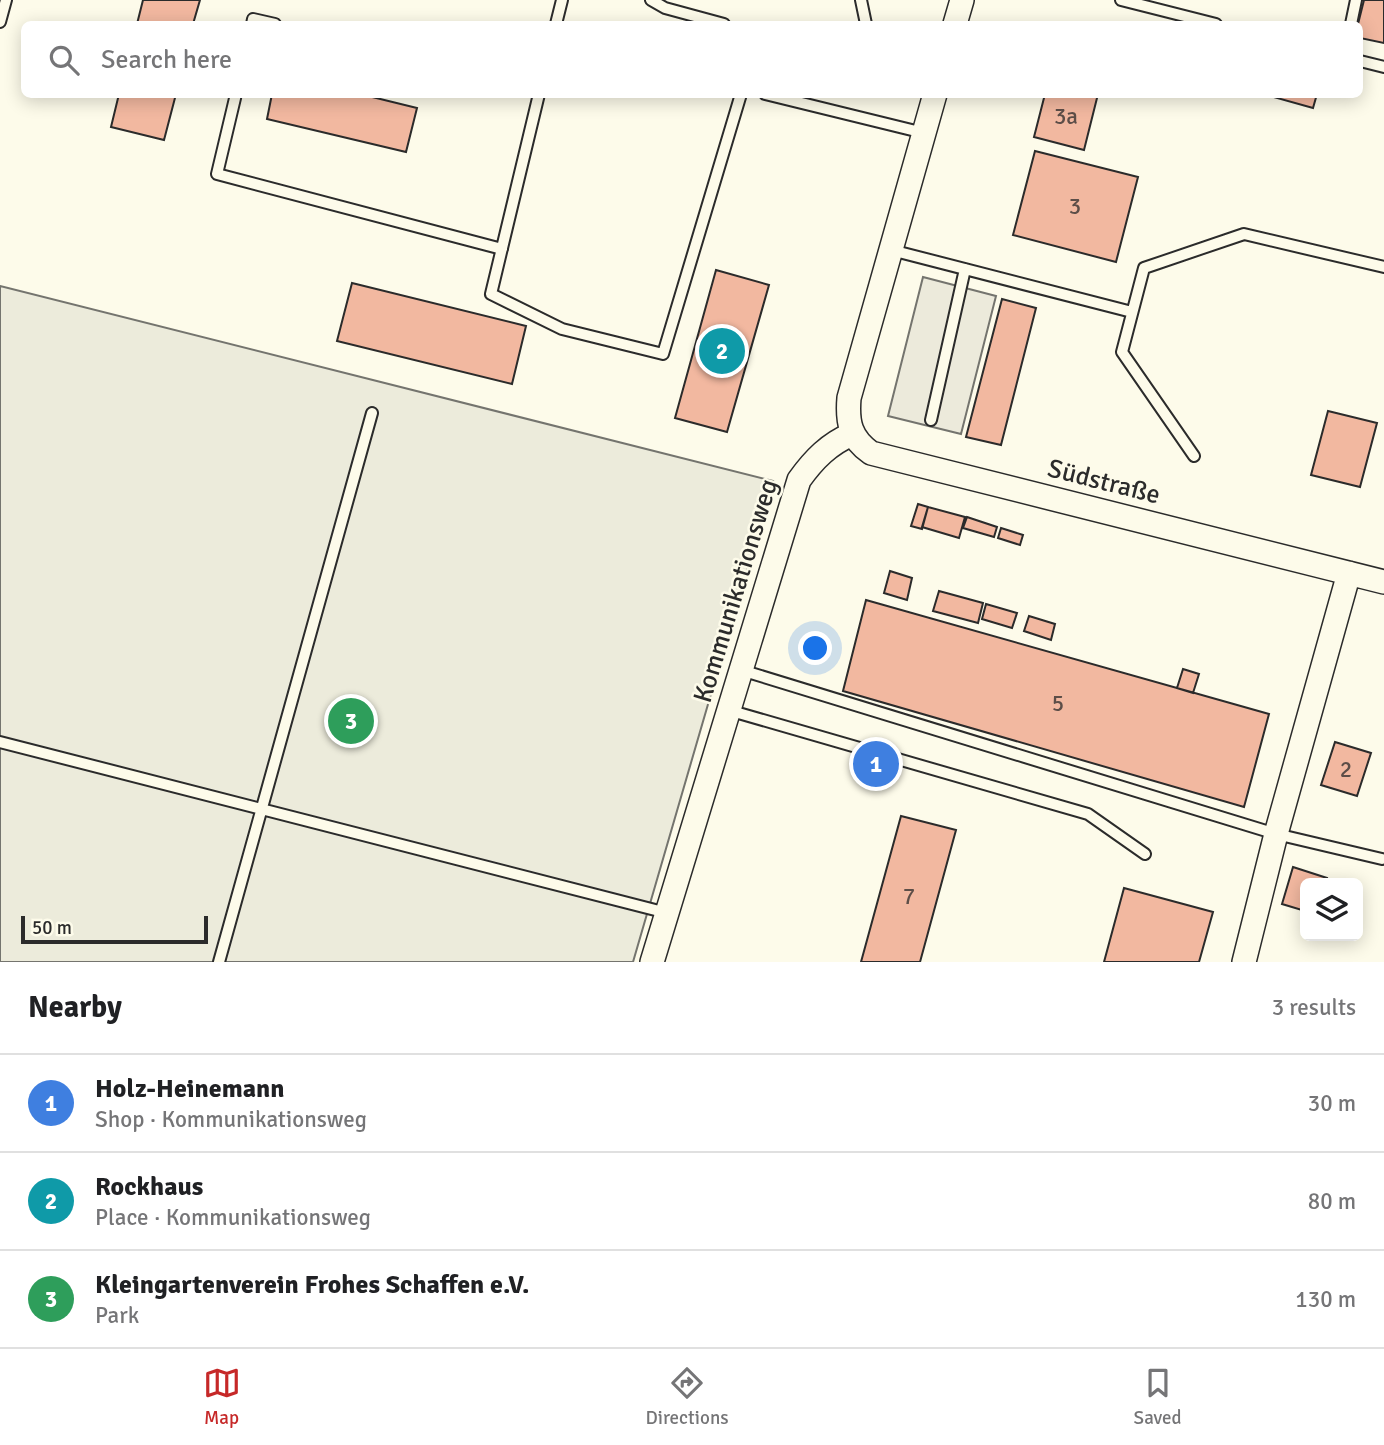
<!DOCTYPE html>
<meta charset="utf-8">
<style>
:root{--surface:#fff;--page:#f6f6f6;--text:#202124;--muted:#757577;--line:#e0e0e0;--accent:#c62828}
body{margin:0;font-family:Signika,sans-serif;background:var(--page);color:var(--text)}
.controls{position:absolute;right:21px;bottom:21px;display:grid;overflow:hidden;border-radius:10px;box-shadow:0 4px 18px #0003}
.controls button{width:63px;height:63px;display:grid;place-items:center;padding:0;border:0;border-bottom:2px solid var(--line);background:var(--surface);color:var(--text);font:35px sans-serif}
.scale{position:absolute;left:21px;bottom:18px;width:187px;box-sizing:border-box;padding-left:7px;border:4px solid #2b2b2b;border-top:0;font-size:19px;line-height:24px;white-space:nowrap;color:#2b2b2b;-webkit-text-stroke:5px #fdfbea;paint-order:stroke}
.you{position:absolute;left:816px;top:649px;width:24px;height:24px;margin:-18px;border:5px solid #fff;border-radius:50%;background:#1a73e8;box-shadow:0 0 0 10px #1a73e833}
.badge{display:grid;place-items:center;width:46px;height:46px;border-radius:50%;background:var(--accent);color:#fff;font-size:23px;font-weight:700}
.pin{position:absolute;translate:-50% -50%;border:4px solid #fff;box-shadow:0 2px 7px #0006}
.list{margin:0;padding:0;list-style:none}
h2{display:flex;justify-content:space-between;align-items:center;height:91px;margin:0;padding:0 28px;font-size:30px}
h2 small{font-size:23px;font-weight:400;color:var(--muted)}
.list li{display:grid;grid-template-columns:46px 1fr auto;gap:21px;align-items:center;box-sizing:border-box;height:98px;padding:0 28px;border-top:2px solid var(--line)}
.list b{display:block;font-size:26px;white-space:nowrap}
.list p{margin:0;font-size:23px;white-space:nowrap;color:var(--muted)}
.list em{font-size:23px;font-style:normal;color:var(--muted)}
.icon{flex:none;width:38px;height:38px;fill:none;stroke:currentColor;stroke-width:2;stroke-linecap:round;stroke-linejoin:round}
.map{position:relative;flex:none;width:1384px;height:962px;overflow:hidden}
.search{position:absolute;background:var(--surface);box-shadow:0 4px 18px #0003;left:21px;right:21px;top:21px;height:77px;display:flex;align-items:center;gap:18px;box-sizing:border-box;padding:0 24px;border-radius:10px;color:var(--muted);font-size:26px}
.sheet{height:385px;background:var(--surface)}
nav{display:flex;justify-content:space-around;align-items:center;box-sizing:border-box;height:98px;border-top:2px solid var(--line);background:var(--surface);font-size:19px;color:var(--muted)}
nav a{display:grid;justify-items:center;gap:4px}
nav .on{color:var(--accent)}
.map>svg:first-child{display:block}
.green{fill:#ecebdb;stroke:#74746e;stroke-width:2}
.parking{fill:#eceadb;stroke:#74746e;stroke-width:2}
.building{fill:#f2b8a0;stroke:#2b2b2b;stroke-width:2}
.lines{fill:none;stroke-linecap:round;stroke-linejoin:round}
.service-casing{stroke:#2b2b2b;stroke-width:14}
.minor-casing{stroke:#2b2b2b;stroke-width:26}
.service{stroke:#fdfbea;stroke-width:10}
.minor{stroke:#fdfbea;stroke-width:23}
.labels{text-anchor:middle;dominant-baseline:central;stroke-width:5;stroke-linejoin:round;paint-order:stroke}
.number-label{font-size:23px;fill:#5d4e48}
.street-label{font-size:26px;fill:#2b2b2b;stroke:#fdfbea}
</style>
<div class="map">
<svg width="1384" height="962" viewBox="0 0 1384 962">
<rect width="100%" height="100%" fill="#fdfbea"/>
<path class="green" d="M0 286 773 481 633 962H0Z"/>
<path class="parking" d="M923 277 996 296 961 434 888 416Z"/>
<path class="building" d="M143 0H200L193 24H137Z
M1364 0H1384V43L1360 38 1358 24Z
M119 94H176L164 140 111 127Z
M272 94H360L417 108 406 152 267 119Z
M1045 94H1098L1084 150 1034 137Z
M1263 94H1317L1313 108Z
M1035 151 1138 177 1116 262 1013 235Z
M716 270 769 285 727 432 675 418Z
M352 283 526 326 512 384 337 341Z
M1002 299 1036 308 1001 445 966 437Z
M1328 411 1377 423 1360 487 1311 475Z
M918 504 928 507 922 529 911 526Z
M928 507 965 517 959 538 922 527Z
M967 517 997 527 994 537 963 528Z
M1001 528 1023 535 1020 545 998 538Z
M890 571 912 578 907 600 884 593Z
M939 591 983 603 978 623 933 611Z
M866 600 1269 714 1244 807 843 691Z
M986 604 1017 613 1012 628 982 619Z
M1029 616 1055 624 1051 640 1024 631Z
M1183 669 1199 674 1193 693 1177 688Z
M1335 742 1371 753 1357 796 1321 785Z
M901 816 956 830 920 962H861Z
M1293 867 1327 878 1326 883H1305V911L1282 904Z
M1124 888 1213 912 1199 962H1104Z"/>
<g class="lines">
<g class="service-casing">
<path id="service" d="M651 0 665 8 724 24
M861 0 866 24
M1121 0 1216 24
M0 22 6 0
M252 24 253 19 275 24
M556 24 562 0
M1351 24 1356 0
M1360 61 1384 67
M236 94 217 174 502 249
M539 94 491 294 562 329 663 354 741 94
M765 94 924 133
M891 250 1132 312
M931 420 965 269
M1194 456 1122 352 1144 268 1244 234 1384 267
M741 670 1276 834 1382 859
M728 710 1088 814 1145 854
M0 742 667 913
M219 962 372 413"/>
</g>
<g class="minor-casing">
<path id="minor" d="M955 24 962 0
M935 94 849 398C847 422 850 438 871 453L1384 582
M652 962 799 480C814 459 829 444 852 434
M1244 962 1276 834 1349 573"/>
</g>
<use href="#service" class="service"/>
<use href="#minor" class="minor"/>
</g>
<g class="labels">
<g class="number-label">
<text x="1066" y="116">3a</text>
<text x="1075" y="206">3</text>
<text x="1058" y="703">5</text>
<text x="1346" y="769">2</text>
<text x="909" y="896">7</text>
</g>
<g class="street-label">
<text transform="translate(1104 482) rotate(14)">Südstraße</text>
<text transform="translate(736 591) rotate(-73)">Kommunikationsweg</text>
</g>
</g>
</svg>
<div class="controls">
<button><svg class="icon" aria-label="layers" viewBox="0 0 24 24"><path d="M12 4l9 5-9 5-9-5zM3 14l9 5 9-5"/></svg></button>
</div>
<div class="scale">50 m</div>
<div class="you"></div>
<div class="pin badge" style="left:876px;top:764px;background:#3f7fe0">1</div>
<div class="pin badge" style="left:722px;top:351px;background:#0f9aa8">2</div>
<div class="pin badge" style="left:351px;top:721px;background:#2e9e5b">3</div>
<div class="search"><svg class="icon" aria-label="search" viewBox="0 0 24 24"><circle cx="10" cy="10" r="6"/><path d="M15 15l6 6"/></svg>Search here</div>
</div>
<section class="sheet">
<h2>Nearby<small>3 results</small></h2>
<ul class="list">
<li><span class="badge" style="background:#3f7fe0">1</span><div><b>Holz-Heinemann</b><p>Shop · Kommunikationsweg</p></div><em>30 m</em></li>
<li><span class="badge" style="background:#0f9aa8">2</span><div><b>Rockhaus</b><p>Place · Kommunikationsweg</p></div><em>80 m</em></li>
<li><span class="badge" style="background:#2e9e5b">3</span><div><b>Kleingartenverein Frohes Schaffen e.V.</b><p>Park</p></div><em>130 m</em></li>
</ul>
</section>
<nav>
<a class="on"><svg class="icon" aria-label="map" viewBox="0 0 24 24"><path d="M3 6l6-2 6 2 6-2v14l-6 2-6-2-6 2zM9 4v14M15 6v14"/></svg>Map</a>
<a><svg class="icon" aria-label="directions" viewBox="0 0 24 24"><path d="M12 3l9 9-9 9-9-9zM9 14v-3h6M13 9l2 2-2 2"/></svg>Directions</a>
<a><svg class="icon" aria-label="saved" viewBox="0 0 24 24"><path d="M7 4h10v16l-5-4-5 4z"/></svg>Saved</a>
</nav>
